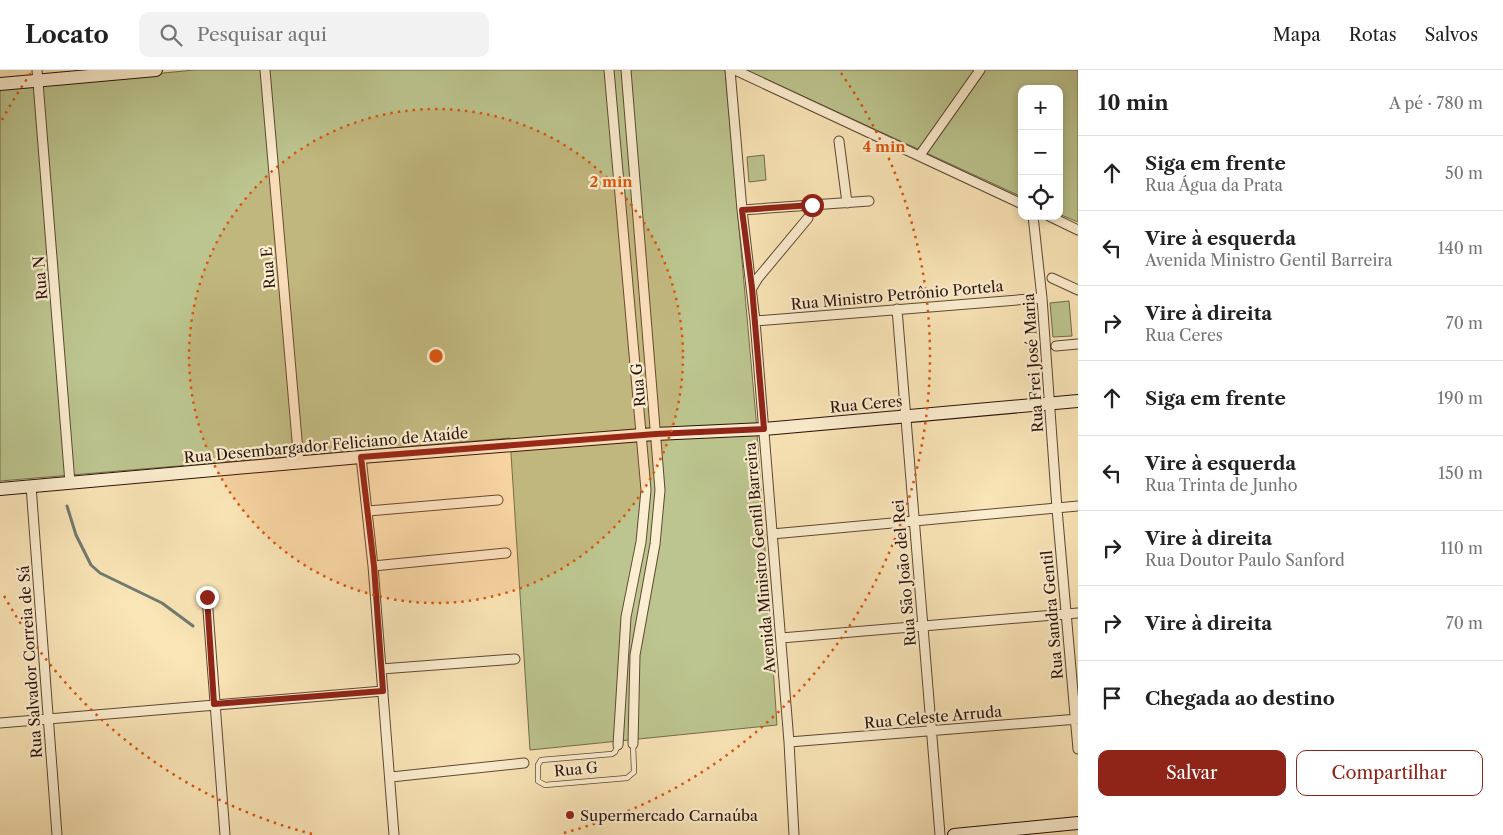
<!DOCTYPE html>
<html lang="pt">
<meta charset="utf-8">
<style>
:root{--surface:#fff;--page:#f2f2f2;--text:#222;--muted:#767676;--line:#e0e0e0;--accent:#8f2418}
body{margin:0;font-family:"Libre Caslon Text",serif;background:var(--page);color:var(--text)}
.controls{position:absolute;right:15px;top:15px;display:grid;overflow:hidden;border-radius:10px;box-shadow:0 2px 8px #0003}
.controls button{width:45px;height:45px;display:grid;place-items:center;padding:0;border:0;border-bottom:1px solid var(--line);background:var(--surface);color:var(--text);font:25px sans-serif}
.stop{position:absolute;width:15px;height:15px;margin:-11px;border:4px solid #8f2418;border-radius:50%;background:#fff}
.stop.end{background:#8f2418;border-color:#fff;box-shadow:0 1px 5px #0008}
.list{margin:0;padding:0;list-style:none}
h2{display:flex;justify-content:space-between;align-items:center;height:65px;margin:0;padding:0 20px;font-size:21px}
h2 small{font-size:16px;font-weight:400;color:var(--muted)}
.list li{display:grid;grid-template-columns:32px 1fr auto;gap:15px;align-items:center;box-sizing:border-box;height:75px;padding:0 20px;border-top:1px solid var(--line)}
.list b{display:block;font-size:19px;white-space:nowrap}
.list p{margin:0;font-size:16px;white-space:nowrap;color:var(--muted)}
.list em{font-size:16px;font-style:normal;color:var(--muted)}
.actions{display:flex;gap:10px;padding:15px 20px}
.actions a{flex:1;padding:11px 0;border:1px solid var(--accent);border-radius:10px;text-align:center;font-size:18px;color:var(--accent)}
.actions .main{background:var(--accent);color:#fff}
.icon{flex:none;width:28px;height:28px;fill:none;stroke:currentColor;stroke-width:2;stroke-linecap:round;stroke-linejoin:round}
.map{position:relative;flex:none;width:1078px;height:765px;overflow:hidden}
header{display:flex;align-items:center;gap:30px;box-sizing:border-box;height:70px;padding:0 25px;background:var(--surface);border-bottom:1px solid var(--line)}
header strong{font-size:24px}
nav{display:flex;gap:28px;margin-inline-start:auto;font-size:18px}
.search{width:350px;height:45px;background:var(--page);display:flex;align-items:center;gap:12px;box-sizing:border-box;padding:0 18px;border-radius:10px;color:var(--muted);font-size:19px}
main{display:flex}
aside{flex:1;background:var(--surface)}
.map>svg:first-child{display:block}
.green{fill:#bcc58f;stroke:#726c4c}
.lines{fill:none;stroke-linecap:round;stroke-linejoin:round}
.stream{stroke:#707a70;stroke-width:3}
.lane-casing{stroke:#5d4834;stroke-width:6}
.street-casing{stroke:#5d4834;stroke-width:11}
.secondary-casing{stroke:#291309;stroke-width:14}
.lane{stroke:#fceed0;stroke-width:4.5}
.street{stroke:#fceed0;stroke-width:9}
.secondary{stroke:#fceed0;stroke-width:12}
.route{stroke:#8f2418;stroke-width:6}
.ring{fill:none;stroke:#de560c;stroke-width:2.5;stroke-dasharray:2.5 5}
.poi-dot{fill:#8f2418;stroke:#fceed0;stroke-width:2}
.labels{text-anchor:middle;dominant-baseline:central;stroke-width:4.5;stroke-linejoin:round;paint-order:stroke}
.street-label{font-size:15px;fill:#291309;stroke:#fceed0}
.poi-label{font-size:15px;fill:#291309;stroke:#fceed0;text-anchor:start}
.centre{fill:#de560c;stroke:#fceed0;stroke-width:2.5}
.ring-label{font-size:15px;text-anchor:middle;font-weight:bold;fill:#de560c;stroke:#fceed0;stroke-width:4.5;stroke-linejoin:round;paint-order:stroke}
</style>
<header>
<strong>Locato</strong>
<div class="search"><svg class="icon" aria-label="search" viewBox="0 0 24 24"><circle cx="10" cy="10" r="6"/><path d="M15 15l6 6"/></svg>Pesquisar aqui</div>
<nav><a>Mapa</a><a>Rotas</a><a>Salvos</a></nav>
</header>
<main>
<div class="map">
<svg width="1078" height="765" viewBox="0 0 1078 765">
<rect width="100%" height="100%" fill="#fae5b7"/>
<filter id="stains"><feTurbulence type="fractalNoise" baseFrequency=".004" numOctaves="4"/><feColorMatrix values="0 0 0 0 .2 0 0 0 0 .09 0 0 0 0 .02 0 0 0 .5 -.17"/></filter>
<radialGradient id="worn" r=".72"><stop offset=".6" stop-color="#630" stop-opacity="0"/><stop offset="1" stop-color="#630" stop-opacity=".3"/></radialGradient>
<path class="green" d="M194 0H725L756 348 777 655 530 680 510 368 0 411V19Z
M746 0H1078V152L1059 144V19H1022V127Z
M764 85 766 110 749 112 747 87Z
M1069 231 1072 266 1053 267 1050 233Z"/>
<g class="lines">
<path class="stream" d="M67 436 76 465 91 495 100 503 162 533 193 556"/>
<g class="lane-casing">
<path id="lane" d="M618 675 615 682 612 684 541 690 538 695V711L545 715 627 708 634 702 633 674"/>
</g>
<g class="street-casing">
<path id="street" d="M37 0 70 413
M265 0 299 393
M609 0 646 420 641 472 626 547 618 675
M626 0 660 420 655 474 635 585 633 674
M730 0 742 140 755 251 789 672 794 765
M735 0 1022 134
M839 71 847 133
M920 85 980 0
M742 140 869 131
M1033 146 1042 228 1057 439 1078 679
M1049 146 1078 160
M1052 208 1078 220
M752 218 758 208 808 148
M897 239 940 765
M755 251 1042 228
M1056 276 1078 274
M361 387 373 496 394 765
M31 416 57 765
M368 441 498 430
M772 464 1078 436
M373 496 506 483
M207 527 225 765
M781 568 1078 543
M381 599 515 589
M0 653 383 621
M789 672 1078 649
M391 707 524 693"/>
</g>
<g class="secondary-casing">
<path id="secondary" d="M0 14 156 0
M0 419 361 387 655 364 764 359 1078 331
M954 765 1078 753"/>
</g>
<use href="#lane" class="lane"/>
<use href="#street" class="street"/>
<use href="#secondary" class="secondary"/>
</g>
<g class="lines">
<path class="route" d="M207 527 214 634 383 621 374 496 361 387 656 364 764 359 752 218 742 140 812 135"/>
</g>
<circle cx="436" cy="286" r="247" fill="#de560c" fill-opacity=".12"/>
<g class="ring">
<circle cx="436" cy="286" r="247"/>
<path d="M312 764A494 494 0 0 1 2 522M2 50A494 494 0 0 1 31 3M841 3A494 494 0 0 1 560 764"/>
</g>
<circle class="poi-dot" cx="570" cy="745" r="5"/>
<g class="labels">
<g class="street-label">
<text transform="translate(268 198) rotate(-95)">Rua E</text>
<text transform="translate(40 208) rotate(-95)">Rua N</text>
<text transform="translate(897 225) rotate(-5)">Rua Ministro Petrônio Portela</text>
<text transform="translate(1033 293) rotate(-94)">Rua Frei José Maria</text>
<text transform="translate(638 315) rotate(-95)">Rua G</text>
<text transform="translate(866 334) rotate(-5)">Rua Ceres</text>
<text transform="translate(326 375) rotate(-5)">Rua Desembargador Feliciano de Ataíde</text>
<text transform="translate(760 488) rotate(-95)">Avenida Ministro Gentil Barreira</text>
<text transform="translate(904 503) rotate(-95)">Rua São João del Rei</text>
<text transform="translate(1052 545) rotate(-95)">Rua Sandra Gentil</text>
<text transform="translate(30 592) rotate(-94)">Rua Salvador Correia de Sá</text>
<text transform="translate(933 647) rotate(-5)">Rua Celeste Arruda</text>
<text transform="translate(576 699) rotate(-5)">Rua G</text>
</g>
<g class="poi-label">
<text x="580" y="745">Supermercado Carnaúba</text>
</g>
</g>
<circle cx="436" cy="286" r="8" class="centre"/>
<g class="ring-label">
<text x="884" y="82">4 min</text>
<text x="611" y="117">2 min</text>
</g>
<rect width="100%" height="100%" filter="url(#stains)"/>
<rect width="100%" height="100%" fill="url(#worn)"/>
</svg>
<div class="controls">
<button>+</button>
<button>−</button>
<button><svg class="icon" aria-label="locate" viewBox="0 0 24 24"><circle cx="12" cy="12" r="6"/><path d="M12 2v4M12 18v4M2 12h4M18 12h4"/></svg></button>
</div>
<div class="stop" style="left:812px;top:135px"></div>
<div class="stop end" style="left:207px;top:527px"></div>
</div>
<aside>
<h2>10 min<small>A pé · 780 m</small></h2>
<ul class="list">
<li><svg class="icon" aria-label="ahead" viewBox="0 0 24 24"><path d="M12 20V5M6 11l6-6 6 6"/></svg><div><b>Siga em frente</b><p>Rua Água da Prata</p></div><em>50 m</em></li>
<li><svg class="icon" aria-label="left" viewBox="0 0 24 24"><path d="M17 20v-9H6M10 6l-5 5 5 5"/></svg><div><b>Vire à esquerda</b><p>Avenida Ministro Gentil Barreira</p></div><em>140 m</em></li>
<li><svg class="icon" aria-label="right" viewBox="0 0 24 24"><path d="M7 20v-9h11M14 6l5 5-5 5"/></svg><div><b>Vire à direita</b><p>Rua Ceres</p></div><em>70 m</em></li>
<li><svg class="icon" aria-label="ahead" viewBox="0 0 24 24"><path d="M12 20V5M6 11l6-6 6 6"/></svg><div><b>Siga em frente</b></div><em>190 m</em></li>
<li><svg class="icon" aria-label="left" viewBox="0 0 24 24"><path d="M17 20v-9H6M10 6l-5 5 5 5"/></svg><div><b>Vire à esquerda</b><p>Rua Trinta de Junho</p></div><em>150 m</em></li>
<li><svg class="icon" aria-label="right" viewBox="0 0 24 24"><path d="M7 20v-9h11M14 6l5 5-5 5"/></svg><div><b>Vire à direita</b><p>Rua Doutor Paulo Sanford</p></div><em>110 m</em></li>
<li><svg class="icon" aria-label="right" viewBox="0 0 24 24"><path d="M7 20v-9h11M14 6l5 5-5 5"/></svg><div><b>Vire à direita</b></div><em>70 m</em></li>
<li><svg class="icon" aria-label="arrive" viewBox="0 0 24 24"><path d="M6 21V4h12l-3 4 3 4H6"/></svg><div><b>Chegada ao destino</b></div></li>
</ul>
<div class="actions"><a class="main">Salvar</a><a>Compartilhar</a></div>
</aside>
</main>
